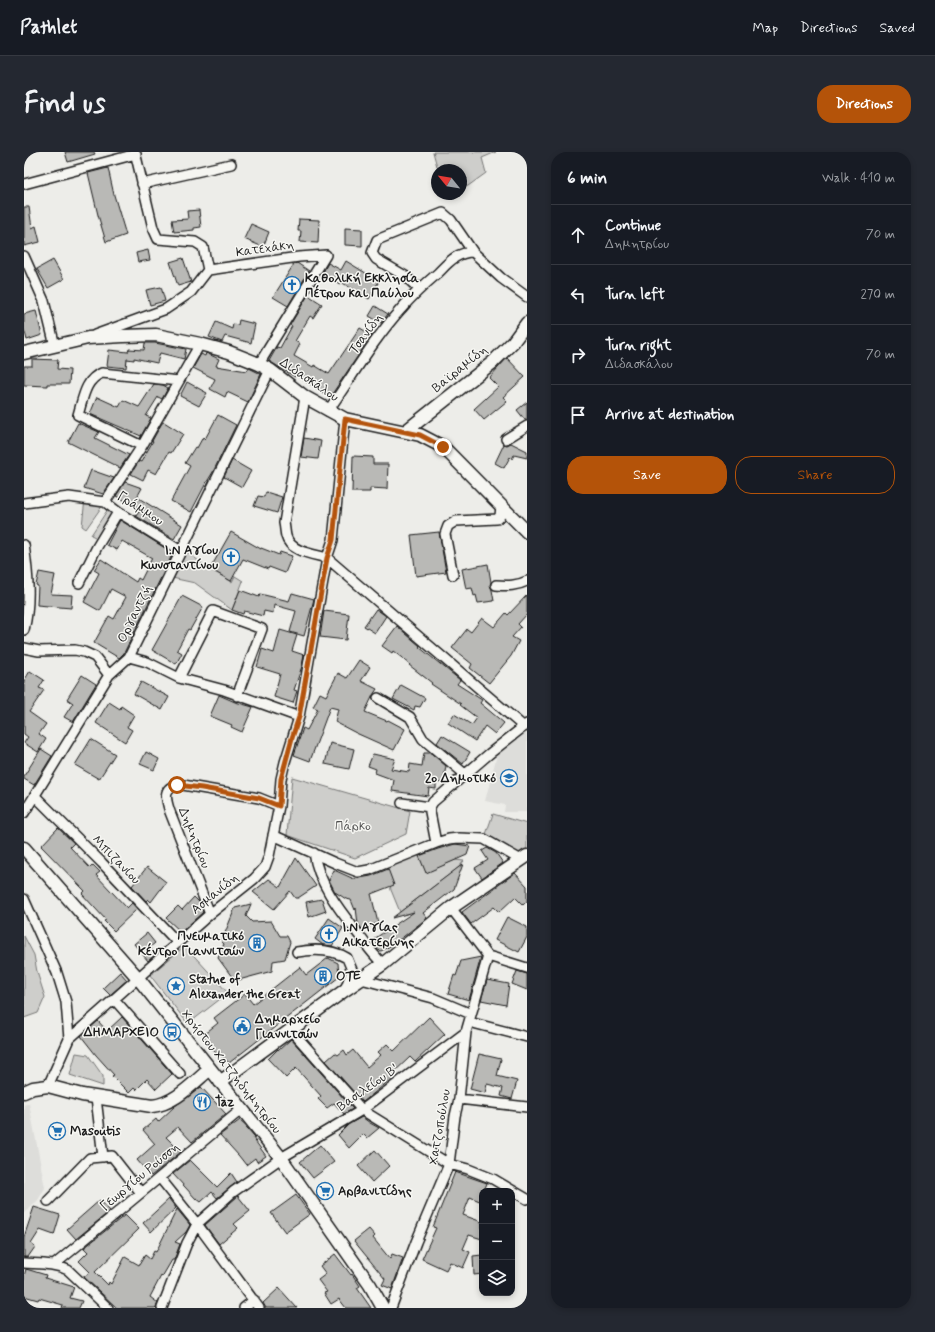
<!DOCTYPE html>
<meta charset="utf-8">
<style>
:root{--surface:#171b24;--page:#242831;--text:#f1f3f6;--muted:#9ea1a6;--line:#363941;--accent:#b45309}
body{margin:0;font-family:Mynerve,sans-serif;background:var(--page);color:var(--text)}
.controls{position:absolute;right:12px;bottom:12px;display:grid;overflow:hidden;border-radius:8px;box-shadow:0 2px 6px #0003}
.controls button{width:36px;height:36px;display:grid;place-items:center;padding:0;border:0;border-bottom:1px solid var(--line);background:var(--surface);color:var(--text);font:20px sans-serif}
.compass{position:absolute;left:407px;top:12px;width:36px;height:36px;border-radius:50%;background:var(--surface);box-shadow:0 2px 6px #0003;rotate:300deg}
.stop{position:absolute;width:12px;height:12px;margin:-9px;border:3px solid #b45309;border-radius:50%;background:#fff}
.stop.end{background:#b45309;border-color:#fff;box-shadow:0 1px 4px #0008}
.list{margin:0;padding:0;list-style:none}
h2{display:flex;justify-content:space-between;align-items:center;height:52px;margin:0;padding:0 16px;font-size:17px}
h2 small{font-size:13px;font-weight:400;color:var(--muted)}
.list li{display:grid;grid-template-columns:26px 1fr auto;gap:12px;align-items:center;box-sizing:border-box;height:60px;padding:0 16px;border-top:1px solid var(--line)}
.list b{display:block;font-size:15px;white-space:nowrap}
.list p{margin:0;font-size:13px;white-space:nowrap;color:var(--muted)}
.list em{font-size:13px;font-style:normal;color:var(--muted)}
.actions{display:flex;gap:8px;padding:12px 16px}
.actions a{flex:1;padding:9px 0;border:1px solid var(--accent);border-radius:16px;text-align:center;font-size:14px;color:var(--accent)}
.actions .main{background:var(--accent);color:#fff}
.icon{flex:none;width:22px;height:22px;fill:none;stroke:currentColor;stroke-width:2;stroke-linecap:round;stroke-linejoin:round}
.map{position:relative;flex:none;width:503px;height:1156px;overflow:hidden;border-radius:16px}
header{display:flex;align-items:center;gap:24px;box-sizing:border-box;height:56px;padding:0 20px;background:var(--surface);border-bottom:1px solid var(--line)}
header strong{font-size:19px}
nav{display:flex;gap:22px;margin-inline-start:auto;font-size:14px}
.intro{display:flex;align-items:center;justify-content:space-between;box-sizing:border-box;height:96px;padding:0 24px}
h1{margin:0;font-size:28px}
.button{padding:10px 18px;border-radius:16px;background:var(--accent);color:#fff;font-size:14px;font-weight:700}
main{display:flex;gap:24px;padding:0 24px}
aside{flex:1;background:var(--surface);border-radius:16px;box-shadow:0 2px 6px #0003}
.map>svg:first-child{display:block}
.built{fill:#ddddda}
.green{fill:#cececb;stroke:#757574}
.building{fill:#b9b9b6;stroke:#1c1c1c}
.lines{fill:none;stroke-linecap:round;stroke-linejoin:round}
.street-casing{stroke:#1c1c1c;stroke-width:12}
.secondary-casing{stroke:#1c1c1c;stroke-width:15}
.street{stroke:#f6f6f2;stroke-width:9}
.secondary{stroke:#f6f6f2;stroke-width:12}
.route{stroke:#b45309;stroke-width:5}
.labels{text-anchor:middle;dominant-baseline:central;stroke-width:3;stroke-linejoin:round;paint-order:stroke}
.street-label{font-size:13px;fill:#1c1c1c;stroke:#f6f6f2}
.poi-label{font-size:13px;font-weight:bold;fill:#1c1c1c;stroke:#f6f6f2;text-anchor:start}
.park-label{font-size:13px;fill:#515151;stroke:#f6f6f2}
</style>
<header>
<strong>Pathlet</strong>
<nav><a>Map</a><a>Directions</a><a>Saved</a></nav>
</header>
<div class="intro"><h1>Find us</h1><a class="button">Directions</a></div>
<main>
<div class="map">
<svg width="503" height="1156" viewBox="0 0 503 1156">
<rect width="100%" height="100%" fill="#edede9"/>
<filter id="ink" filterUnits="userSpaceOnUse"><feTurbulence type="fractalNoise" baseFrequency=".025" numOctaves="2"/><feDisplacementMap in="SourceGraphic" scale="8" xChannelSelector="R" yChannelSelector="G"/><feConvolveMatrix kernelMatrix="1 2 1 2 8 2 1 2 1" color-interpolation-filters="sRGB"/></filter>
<g filter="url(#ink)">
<path class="built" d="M503 578V660H480L481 653 461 649 473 603Z
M5 951 21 1036 14 1048 0 1062V953Z"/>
<path class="green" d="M409 0H472L458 6 462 21 444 34 437 36V18H414Z
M61 347 81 350 62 377 58 374Z
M86 354 94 360 77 388 67 383Z
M161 398 181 414 208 430 211 424 219 429 208 458 171 431 148 426Z
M268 625 386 659 382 682 331 706 263 683Z
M469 662 503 672V704L497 708 460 688Z
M395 703 402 720 431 708 440 709 434 716 376 760 367 738 363 714Z
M0 784 10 803 13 820 21 845 14 861 0 866Z
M161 794 204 841 164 872 126 823Z
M52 901 64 903 79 924V934L46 923Z"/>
<path class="building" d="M41 0H70L71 2 44 10Z
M84 16 90 43 102 83 82 90 74 63 64 21Z
M0 55H5L8 76 12 74 16 90 0 94Z
M175 58 177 75 170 76V78L150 80 148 68 164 67 163 59Z
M275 67 295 68 294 91 276 90 277 79H274Z
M227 72 245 80 239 95 220 87Z
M321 76 338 77V94L321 93Z
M124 98 126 108 114 110 112 101Z
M159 106 167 130 154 134 146 110Z
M29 108 40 127 24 136 13 117Z
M322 109 355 129 345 147 317 130 316 132 298 122 304 111 317 118Z
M273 111 285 119 264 154 249 145 270 112Z
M137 135 141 149 126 153 122 138Z
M284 143 298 152 289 166 286 164 271 189 276 192 270 204 289 215 290 213 305 222 336 176 348 183 306 245 272 223 271 225 245 209 253 195 256 196 268 174 266 173Z
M351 154 364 162 357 171 345 164Z
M12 159 18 183 3 188 0 177V162Z
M215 168 231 172 227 191 201 184 198 190 185 185 192 170 208 177 209 172 214 173Z
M121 191H131L162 197 160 207 136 201 133 211 110 206V208L103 207 102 216 83 214 85 198 104 200 105 197 120 198Z
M182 201 195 207 192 214 223 219 225 216 237 222 224 250 203 240 201 245 186 237 191 227 169 216 177 202 181 204Z
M483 206 501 225 479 245 483 249 460 268 450 257 474 235 465 226Z
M8 207 34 208 33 217 46 218 45 232H23V234L0 233V214H8Z
M163 230 183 241 175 254 156 244Z
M130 232 139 233 144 236 138 247 134 245 122 264 127 266 117 284 66 262 73 245 95 255 99 248 115 255Z
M503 250V268H501L493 258Z
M194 263 212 273 189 320 181 333 167 360 147 349 166 314 161 311 171 295 173 296 179 285 181 287Z
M140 270 159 282 147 301 145 300 132 322 124 318 119 328 107 322 115 309 117 310 129 289H128L138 271Z
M54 271 75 280 71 286 105 303 96 316 44 290Z
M280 286 297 289 294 307 277 305Z
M487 291 503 299V306L490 303 488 307 486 305 480 316 471 311 480 292 483 293Z
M329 304 349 305V312H364L363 337 346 336V340H328Z
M208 308 227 319 218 335 200 325Z
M67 318 90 326 79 342 60 336Z
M101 330 118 336 113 345 158 373 150 387 112 364 117 357 92 344Z
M242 340 258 345 253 361 230 354 234 344 240 345Z
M96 368 149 401 100 501 95 506 70 491 85 464 90 467 102 445 87 437 76 459 60 450 75 421 70 418 77 407 112 430 114 426 117 428 128 406 98 389 93 398 83 393Z
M207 380 237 397V396L255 403 256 400 268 404 261 421 245 415 244 417 219 407 207 429 186 417Z
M415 380 422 420 392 424 387 383Z
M464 412 467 430 466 433 468 438 470 449 454 451 452 443 450 444 448 436 442 437 438 417Z
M15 420 31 423 27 442 48 443 47 456 13 453 14 434 12 433Z
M216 438 235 445 236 442 265 449 268 441 290 447 280 484 266 480 272 459 250 453 249 461 240 459 239 464 220 459 219 462 208 458Z
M503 443V462L494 472 497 475 488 485 495 489 487 504 465 531 446 516 448 512 428 496 443 477 447 480 458 466 470 475 482 461 484 463Z
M158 444 179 455 166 478 164 477 153 498 158 501 152 512 128 498Z
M352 457 362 464 351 481 340 474Z
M300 459 325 462 322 488 296 485Z
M373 474 396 494 395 495 436 528 433 532 458 548 456 551 480 571 471 582 461 574 451 589 424 571 430 562 448 573 453 566 436 553 437 552 407 532 408 531 385 513 386 512 369 499 368 501 358 494Z
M256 478 273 483 268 499 280 503 278 514 270 538 273 539 269 551 250 545 256 522 233 515 238 497 250 501Z
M335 508 346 515 337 529 353 537 349 543 341 560 363 569 364 568 381 577 370 598 332 581 311 570 314 557 306 555 286 609 270 603 279 576 283 578 294 557 289 555 296 541 302 544 314 521 323 526Z
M6 519 20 528 15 536 20 538 5 560 22 572 15 582 22 587 14 600 0 591 4 585 0 582V529Z
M58 523 72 532 49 570 40 565 49 551 43 547Z
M117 530 145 545 138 558 110 542Z
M377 533 401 546 396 555 391 554 390 558 369 547Z
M195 543 211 550 229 555 218 580 207 575 208 573 186 564Z
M85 550 96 557 97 554 110 563 103 575 108 578 101 590 72 571Z
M418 583 446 600 439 612 413 591Z
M67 587 91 602 75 627 51 613Z
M306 591 330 597 325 617 301 612Z
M17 597 28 604 10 633 0 627V624Z
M122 600 135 607 130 618 116 612Z
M400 601H407L422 614 419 631 412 630V637L405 636 404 644 368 639 370 628 351 621 352 617 344 614 349 602 371 607 367 617 385 620 386 612 398 614Z
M34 676 50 691 46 695 66 716 69 713 76 720 72 723 103 756 108 751 113 757 90 779 80 769 82 768 58 742 61 739 17 694Z
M431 692 446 694 443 703 402 721 395 704 414 697Z
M463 696 472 701 479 711 458 726 451 716 464 708 458 699Z
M272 706 292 734 274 746H271L266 739 250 757 229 740 245 727 256 735Z
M439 712 430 737 399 761 403 766 370 792 357 799 354 798 353 797V792L350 787 390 760 368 766Z
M123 715 142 730 127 750 124 747 122 749 108 734Z
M364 717 370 733 347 742 354 771 338 777 334 772 332 756 331 758 327 748 322 747 311 740 305 728 310 718 330 727 347 724Z
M491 721 503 734V749L499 753 491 745 475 760 470 755 447 772 438 760Z
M170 745 175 750 179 760 157 780 142 766 154 754 158 758Z
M298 747 302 759 285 765 282 750Z
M227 752 222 764 228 770 247 769 256 784H263L266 790 261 807 249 809 248 819 211 829 194 806 200 792 196 788 199 786 211 756Z
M483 765 503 775V785L495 800 471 788Z
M305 766 319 776 308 794 299 793 291 787Z
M123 781 131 791 126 795 132 802 124 809 110 792Z
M457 805 445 848 424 842 430 823 432 824 437 809Z
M304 806 314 811 315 825 205 911 198 904 194 903 184 893 179 883 194 871 190 866 221 842 229 852 276 815 282 823Z
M493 819 503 822V838L488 832Z
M96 820 103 828 86 843 79 836Z
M463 828 485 832 482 853 457 848Z
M98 865 148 922 132 937 123 927 112 938 110 936 105 941 88 924 90 923 72 903 57 884 74 869 83 879Z
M405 865 421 882 391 910 386 905 368 922 370 925 339 950 302 909 311 901 314 903 320 898 323 903 329 898 343 915 357 903 354 900 363 892 370 899Z
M267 887 329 957 320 962 310 951 303 956 294 947 297 944 272 916 262 926 244 907 254 897 255 898Z
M455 902 477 907 473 924 493 929 488 947 477 944 479 936 463 932 461 941 446 937Z
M177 935 202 962 168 990 154 975 142 985 157 1000 127 1024 113 1008 131 992 119 978 132 967 134 970 151 954Z
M338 965 346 971 355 976 343 986 339 982 325 996 314 983 325 972Z
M216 968 231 985 229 986 242 1004 233 1010 231 1006 222 1013 215 1004 196 983Z
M296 993 310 1010 289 1026 276 1010Z
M351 998 365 1014 348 1030 334 1014Z
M166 1008 193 1035 207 1021 213 1030 193 1046 188 1040 177 1050 172 1046V1047L149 1022Z
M431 1020 463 1031 460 1039H458V1050L446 1045 439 1063 458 1070V1087L445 1083 439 1097 446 1100 439 1116 426 1110 422 1118 398 1107 412 1076 409 1075Z
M272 1043 286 1062 261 1080 247 1061Z
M214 1044 226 1059 210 1072 214 1076 195 1092 181 1073Z
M145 1047 152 1056 127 1080 119 1071Z
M76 1048 86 1059 52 1087 43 1077Z
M10 1055 36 1063 30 1083 16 1078 7 1092 11 1095 4 1105H0V1085Z
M153 1057 166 1073 162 1080 151 1090 156 1092 150 1108H148L138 1125 137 1124 126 1145 134 1151 132 1155 131 1156H93L60 1125 66 1120 55 1109 64 1100 60 1096 101 1063 115 1077 71 1120 84 1133 85 1130 87 1132 101 1105 115 1113 121 1103 126 1107 130 1099 132 1100Z
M345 1077 351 1084 349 1086 366 1107 368 1102 379 1106 368 1137 358 1133 361 1127 330 1089Z
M311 1102 327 1123 328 1122 336 1134 333 1136 347 1156H322L315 1147 307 1152 300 1141 303 1140 294 1128 302 1122 296 1114Z
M458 1103V1122L450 1123 449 1104Z
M2 1117 22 1123 21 1126 50 1135 46 1146 58 1149 55 1156H38L39 1153 15 1146 14 1148 0 1144V1124Z
M255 1136 273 1156H242L239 1151Z"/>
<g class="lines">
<g class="street-casing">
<path id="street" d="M111 0 129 76 134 87 171 90 179 95 184 118
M0 32 112 2
M118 32 207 12
M0 104 20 149 31 194
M184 118 275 105 302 103
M395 137 381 124 352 107 348 101 353 88 419 61 427 68 449 100
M71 183 142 157 167 140 184 118
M235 212 302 103
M281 245 260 371C261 375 261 380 262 384 266 400 289 402 303 406L500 575
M304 259C328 225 349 188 377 157 388 144 401 132 414 121 424 111 433 100 449 100L477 126 503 145
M482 287 503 274
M118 294 54 263C59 247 61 227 78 221L155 229
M81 350 118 294 176 192
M0 351 45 345 81 350 94 360 157 399
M0 393C4 421 7 450 0 478
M429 423 421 382 424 374 432 369 473 367 476 364 477 354
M55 431 73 395 94 360
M472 433C484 434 493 434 503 429
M0 496 15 499 51 498 60 500 71 505 85 523
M105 505 123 510 155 526 200 538 275 565
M155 526 189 459 238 477 213 544
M354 546 386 565 399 587 442 623
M11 644 78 711 154 791
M378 651 406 655
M0 661 85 523 105 505 246 218
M249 683 311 711 334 720 345 718 412 691 425 687 435 686 460 687 497 708
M412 691 406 660V655L409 650 465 602 503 572
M290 701C294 730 314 756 332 779 342 792 347 801 359 812
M0 747 33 821 42 850 45 887 24 934
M186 762 146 660C141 645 138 633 159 633L235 646 255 654
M273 800C289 797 308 797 323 806L328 818 321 838
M464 804 503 816
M337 827 409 846 447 862
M90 847 156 922
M445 870 503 885
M267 878 338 958 425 1012 444 1017 469 1027 503 1047
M45 887 186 762 230 727 241 715 245 704 255 654 257 627 261 610 275 565 303 406 309 388 321 267
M72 946 79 1005
M435 947 503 955
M136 1026 173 1072 235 1156
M24 1049 66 1006 88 1004 117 1041
M0 1111C16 1112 30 1111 44 1118L84 1156
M30 1113 218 957
M138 1156 163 1091 173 1072 209 1040 257 1006 338 958 442 880
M220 1156 230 1148
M367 1156 392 1090 425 1012 431 964 435 947 442 880 464 804 427 756"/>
</g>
<g class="secondary-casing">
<path id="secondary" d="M0 201 64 186 99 184 132 183 176 192 205 200 235 212 246 218 281 245 321 267 396 283 419 295 426 302 503 380
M382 279 468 211 489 190 503 171
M0 696 114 826 257 1006 346 1133 359 1156
M196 930 321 838 359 812 427 756 503 704
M0 940 9 936 24 934 58 943 128 954C151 952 169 931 186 917"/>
</g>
<use href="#street" class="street"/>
<use href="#secondary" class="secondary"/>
</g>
</g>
<g class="lines" filter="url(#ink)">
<path class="route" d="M153 633 178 636 235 646 255 654 257 627 268 586 275 565 303 406 309 388 321 267 396 283 419 295"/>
</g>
<defs>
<g id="church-ring" transform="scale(0.9)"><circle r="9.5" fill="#f6f6f2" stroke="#1f6fb2" stroke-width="1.5"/><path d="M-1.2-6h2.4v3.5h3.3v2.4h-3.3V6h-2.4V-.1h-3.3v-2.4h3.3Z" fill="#1f6fb2"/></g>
<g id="school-ring" transform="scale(0.9)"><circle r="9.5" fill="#f6f6f2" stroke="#1f6fb2" stroke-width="1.5"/><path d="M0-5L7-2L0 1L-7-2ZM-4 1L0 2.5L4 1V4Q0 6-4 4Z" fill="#1f6fb2"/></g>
<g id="building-ring" transform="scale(0.9)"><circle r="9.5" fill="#f6f6f2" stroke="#1f6fb2" stroke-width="1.5"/><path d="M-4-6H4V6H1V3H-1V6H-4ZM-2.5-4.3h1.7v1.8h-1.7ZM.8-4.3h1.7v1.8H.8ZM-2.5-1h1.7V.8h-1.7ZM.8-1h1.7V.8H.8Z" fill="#1f6fb2"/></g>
<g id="sight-ring" transform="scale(0.9)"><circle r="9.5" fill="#f6f6f2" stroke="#1f6fb2" stroke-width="1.5"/><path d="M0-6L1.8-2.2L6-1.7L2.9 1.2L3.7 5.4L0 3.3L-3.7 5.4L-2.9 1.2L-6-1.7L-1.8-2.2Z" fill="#1f6fb2"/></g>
<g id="civic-ring" transform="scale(0.9)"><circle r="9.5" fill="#f6f6f2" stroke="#1f6fb2" stroke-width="1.5"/><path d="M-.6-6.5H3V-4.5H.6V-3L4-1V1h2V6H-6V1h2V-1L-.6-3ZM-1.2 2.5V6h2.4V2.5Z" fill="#1f6fb2"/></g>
<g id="bus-ring" transform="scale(0.9)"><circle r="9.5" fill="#f6f6f2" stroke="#1f6fb2" stroke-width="1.5"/><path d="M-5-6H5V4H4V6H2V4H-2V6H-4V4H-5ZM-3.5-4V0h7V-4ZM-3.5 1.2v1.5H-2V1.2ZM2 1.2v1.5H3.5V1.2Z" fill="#1f6fb2"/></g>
<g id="restaurant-ring" transform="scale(0.9)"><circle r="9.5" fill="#f6f6f2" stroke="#1f6fb2" stroke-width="1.5"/><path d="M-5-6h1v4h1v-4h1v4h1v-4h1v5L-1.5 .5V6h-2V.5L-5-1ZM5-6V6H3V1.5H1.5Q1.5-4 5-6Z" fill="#1f6fb2"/></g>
<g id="supermarket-ring" transform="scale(0.9)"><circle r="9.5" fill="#f6f6f2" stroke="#1f6fb2" stroke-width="1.5"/><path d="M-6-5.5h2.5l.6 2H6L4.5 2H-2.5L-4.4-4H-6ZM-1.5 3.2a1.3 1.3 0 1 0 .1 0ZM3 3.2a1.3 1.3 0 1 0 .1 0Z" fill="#1f6fb2"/></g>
</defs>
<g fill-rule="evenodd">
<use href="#church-ring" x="268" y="133"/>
<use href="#church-ring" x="207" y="405"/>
<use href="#school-ring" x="485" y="626"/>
<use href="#church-ring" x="305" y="782"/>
<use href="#building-ring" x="233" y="791"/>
<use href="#building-ring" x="299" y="824"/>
<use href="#sight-ring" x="152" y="834"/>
<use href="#civic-ring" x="218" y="874"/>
<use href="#bus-ring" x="148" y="880"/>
<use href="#restaurant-ring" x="178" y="950"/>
<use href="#supermarket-ring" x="33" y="979"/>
<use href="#supermarket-ring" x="301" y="1039"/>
</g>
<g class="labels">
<g class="street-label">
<text transform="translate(241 97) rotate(-8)">Κατεχάκη</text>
<text transform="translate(342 182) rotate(-54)">Τσανίδη</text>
<text transform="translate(436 217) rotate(-39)">Βαϊραμίδη</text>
<text transform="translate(285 228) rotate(34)">Διδασκάλου</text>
<text transform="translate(116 357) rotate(33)">Γράμμου</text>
<text transform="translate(111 462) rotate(-64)">Οργαντζή</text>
<text transform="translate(170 686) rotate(68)">Δημητρίου</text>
<text transform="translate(92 708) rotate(46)">Μπιζανίου</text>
<text transform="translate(191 742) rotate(-39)">Ασμανίδη</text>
<text transform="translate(207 920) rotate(52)">Χρήστου Χατζηδημητρίου</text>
<text transform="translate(344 936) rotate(-35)">Βασιλείου Β'</text>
<text transform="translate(416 975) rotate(-80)">Χατζοπούλου</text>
<text transform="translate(116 1025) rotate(-40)">Γεωργίου Ρούσση</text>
</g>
<g class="poi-label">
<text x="281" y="126">Καθολική Εκκλησία<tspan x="281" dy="15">Πέτρου και Παύλου</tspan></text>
<text x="194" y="398" text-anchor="end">Ι.Ν Αγίου<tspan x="194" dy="15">Κωνσταντίνου</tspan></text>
<text x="472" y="626" text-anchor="end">2ο Δημοτικό</text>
<text x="318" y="775">Ι.Ν Αγίας<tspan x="318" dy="15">Αικατερίνης</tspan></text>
<text x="220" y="784" text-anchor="end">Πνευματικό<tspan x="220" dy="15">Κέντρο Γιαννιτσών</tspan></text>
<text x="312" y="824">ΟΤΕ</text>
<text x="165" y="827">Statue of<tspan x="165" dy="15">Alexander the Great</tspan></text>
<text x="231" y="867">Δημαρχείο<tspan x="231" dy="15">Γιαννιτσών</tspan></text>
<text x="135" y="880" text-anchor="end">ΔΗΜΑΡΧΕΙΟ</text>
<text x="191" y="950">Taz</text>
<text x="46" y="979">Masoutis</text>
<text x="314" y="1039">Αρβανιτίδης</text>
</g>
<g class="park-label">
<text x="329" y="674">Πάρκο</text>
</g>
</g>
</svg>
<div class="controls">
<button>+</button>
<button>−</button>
<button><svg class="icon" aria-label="layers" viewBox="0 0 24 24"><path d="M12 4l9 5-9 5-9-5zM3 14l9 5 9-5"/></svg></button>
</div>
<svg class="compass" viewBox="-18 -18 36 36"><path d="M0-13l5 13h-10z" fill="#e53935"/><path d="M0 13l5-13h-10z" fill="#9ea1a6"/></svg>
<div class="stop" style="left:153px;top:633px"></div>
<div class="stop end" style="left:419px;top:295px"></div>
</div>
<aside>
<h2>6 min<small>Walk · 410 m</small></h2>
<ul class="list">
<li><svg class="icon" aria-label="ahead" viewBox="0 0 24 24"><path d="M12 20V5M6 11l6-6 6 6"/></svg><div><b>Continue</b><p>Δημητρίου</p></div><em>70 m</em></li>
<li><svg class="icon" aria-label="left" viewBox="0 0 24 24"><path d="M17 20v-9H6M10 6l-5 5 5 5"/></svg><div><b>Turn left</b></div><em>270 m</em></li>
<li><svg class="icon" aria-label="right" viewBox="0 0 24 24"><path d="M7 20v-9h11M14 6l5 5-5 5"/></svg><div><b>Turn right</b><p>Διδασκάλου</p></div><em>70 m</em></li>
<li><svg class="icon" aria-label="arrive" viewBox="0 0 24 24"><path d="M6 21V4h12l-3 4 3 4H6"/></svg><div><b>Arrive at destination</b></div></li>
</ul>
<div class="actions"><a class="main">Save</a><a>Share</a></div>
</aside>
</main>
